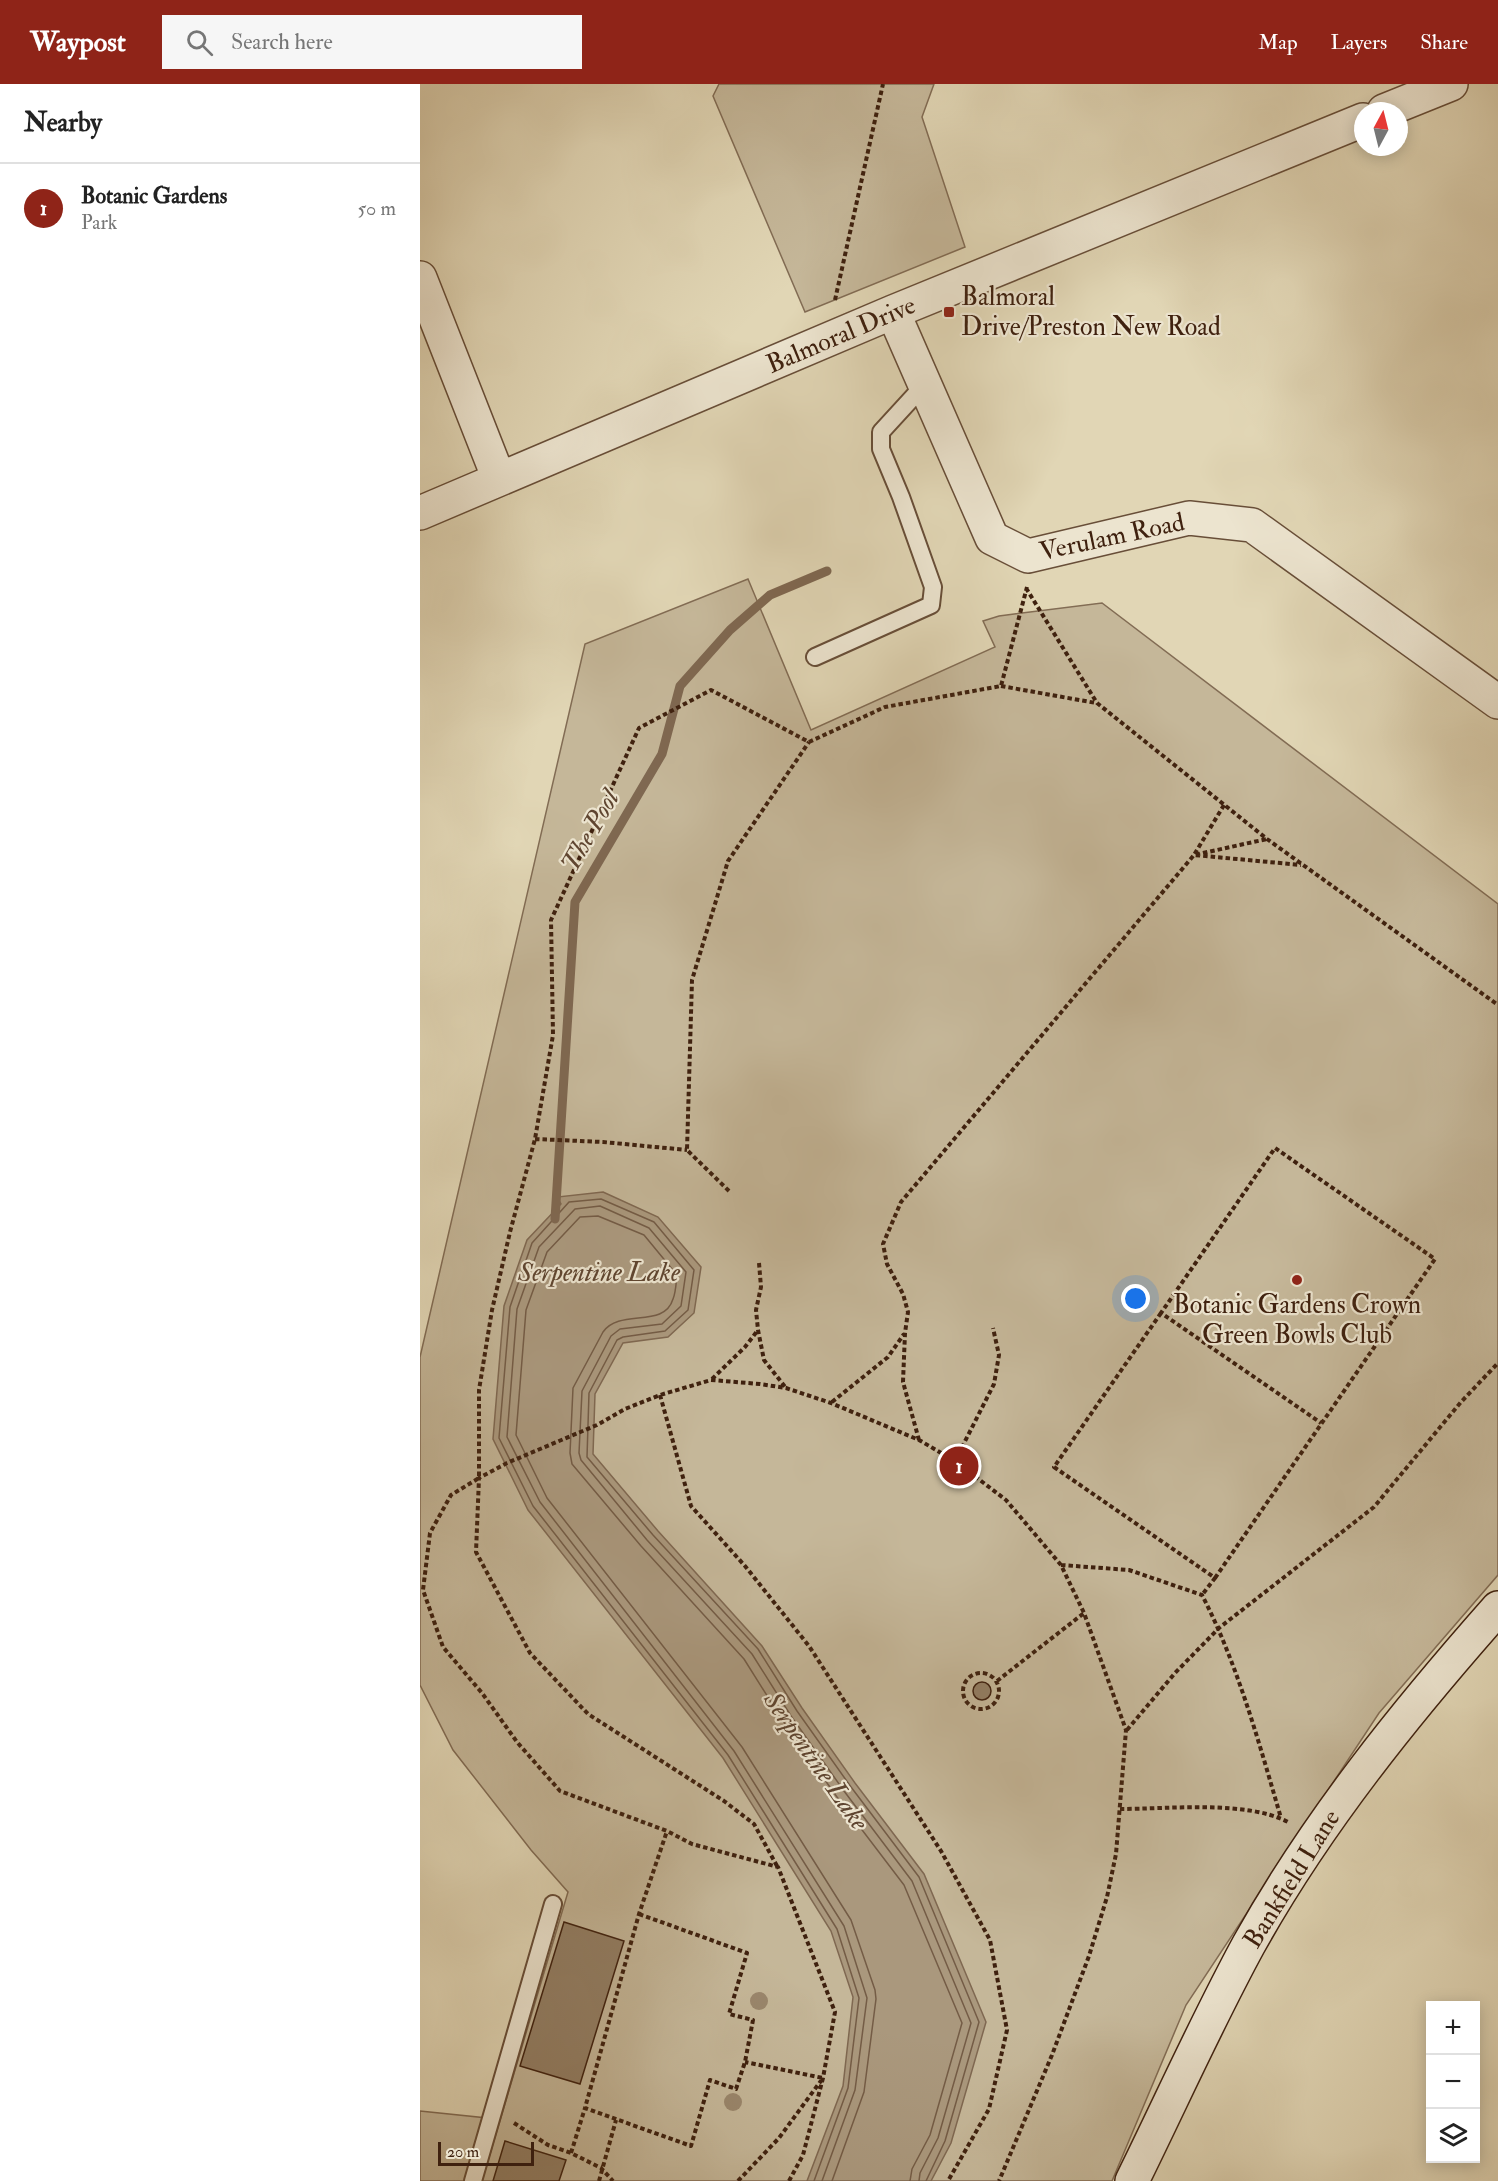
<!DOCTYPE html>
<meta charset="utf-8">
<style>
:root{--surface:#fff;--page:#f6f6f6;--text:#222;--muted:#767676;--line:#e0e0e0;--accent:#8f2418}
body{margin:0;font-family:"IM FELL Double Pica",serif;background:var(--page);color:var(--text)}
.controls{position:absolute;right:18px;bottom:18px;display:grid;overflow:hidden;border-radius:0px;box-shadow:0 3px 15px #0003}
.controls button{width:54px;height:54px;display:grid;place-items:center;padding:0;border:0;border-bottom:2px solid var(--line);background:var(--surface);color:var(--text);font:30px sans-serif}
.compass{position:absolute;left:934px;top:18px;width:54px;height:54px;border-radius:50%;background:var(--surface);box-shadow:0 3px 15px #0003;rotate:7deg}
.scale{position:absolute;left:18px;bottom:15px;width:96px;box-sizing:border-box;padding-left:6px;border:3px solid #3f210f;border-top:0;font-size:16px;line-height:21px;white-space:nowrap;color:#3f210f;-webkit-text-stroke:4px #ece4cf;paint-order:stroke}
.you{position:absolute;left:716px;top:1215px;width:21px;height:21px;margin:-15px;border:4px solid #fff;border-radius:50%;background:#1a73e8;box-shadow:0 0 0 9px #1a73e833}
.badge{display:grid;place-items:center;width:39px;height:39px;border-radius:50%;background:var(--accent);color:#fff;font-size:20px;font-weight:700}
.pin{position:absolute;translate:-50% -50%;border:3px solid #fff;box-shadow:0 2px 6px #0006}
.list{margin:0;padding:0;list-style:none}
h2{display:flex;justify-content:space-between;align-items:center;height:78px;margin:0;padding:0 24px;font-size:26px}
h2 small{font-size:20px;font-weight:400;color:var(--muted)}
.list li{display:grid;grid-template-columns:39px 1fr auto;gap:18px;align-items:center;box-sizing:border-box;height:90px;padding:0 24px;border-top:2px solid var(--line)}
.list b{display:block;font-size:22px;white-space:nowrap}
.list p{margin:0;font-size:20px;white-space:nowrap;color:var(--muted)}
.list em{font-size:20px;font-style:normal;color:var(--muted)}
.icon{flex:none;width:33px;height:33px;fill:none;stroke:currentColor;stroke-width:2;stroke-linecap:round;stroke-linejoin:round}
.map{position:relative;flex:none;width:1078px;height:2097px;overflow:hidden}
header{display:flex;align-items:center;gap:36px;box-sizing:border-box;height:84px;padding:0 30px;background:var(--accent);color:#fff}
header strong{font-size:28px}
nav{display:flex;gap:33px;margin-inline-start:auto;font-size:21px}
.search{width:420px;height:54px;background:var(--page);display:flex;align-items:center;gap:15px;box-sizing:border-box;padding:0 21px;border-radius:0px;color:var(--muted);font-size:22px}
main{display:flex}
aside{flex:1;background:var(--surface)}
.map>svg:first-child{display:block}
.green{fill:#c5b799;stroke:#826c54;stroke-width:1.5}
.water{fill:#aa987d;stroke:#7f6851;stroke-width:1.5}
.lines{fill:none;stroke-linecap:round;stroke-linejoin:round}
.shore{stroke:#745c46;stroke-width:1.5}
.stream{stroke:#7f6851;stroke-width:9}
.building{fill:#937f65;stroke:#3f210f;stroke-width:1.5}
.service-casing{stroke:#684e38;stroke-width:20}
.minor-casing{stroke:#684e38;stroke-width:36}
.secondary-casing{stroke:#3f210f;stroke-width:36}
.path{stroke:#3f210f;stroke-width:4;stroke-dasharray:4.5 3;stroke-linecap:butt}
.service{stroke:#ece4cf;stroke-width:16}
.minor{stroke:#ece4cf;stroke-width:33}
.secondary{stroke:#ece4cf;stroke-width:33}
.tree{fill:#9a876d}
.poi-dot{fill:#8f2418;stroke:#ece4cf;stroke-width:2}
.labels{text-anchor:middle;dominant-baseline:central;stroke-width:4.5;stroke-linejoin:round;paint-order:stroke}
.poi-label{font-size:26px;fill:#3f210f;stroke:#ece4cf;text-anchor:start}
.street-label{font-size:26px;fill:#3f210f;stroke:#ece4cf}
.water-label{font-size:27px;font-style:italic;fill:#5f4530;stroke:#ece4cf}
</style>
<header>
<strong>Waypost</strong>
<div class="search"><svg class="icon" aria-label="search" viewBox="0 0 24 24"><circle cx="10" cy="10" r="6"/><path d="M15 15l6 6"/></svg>Search here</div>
<nav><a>Map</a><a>Layers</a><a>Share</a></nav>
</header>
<main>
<aside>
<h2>Nearby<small></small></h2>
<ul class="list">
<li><span class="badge">1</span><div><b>Botanic Gardens</b><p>Park</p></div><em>50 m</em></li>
</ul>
</aside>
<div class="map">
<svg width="1078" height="2097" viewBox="0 0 1078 2097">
<rect width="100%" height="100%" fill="#e1d6b5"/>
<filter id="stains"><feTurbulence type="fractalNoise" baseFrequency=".00333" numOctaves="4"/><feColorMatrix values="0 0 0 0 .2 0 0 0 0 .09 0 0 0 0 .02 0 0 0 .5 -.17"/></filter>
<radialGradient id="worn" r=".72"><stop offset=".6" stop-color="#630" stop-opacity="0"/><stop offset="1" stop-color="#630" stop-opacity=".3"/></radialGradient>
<path class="green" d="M299 0H514L502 33 545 163 385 228 293 12Z
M328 495 391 646 575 563 563 537 579 532 682 519 1078 820V1491L959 1629 766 1921 692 2097H62L148 1808 111 1766 33 1666 0 1601V1273L165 560Z
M0 2027 67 2034 49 2097H0Z"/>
<path class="water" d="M183 1108 238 1133 281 1183 274 1229 248 1253 203 1259 175 1310 173 1370 238 1447 342 1562 382 1624 435 1699 504 1790 566 1938 531 2059 511 2097H387L423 2002 433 1913 411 1847 303 1674 108 1426 73 1355 84 1222 107 1156 141 1120 137 1113Z"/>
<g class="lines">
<path class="shore" d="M394 2097 428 2004 439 1914 417 1845 308 1671 113 1422 79 1354 90 1223 112 1159 149 1118 181 1115 234 1138 274 1186 268 1226 245 1247 203 1253 197 1256 169 1309 167 1373 233 1451 338 1565 377 1627 431 1703 499 1793 559 1938 525 2057 506 2097
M402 2097 435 2006 447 1914 424 1842 314 1667 120 1418 87 1353 97 1225 119 1163 155 1125 180 1122 229 1144 266 1188 261 1222 242 1240 200 1245 191 1252 162 1307 159 1369 161 1376 227 1456 332 1570 371 1632 424 1707 492 1797 551 1939 518 2054 500 2089 499 2097
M412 2097 444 2008 456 1915 455 1906 431 1836 322 1663 127 1414 96 1351 106 1226 127 1168 160 1133 178 1132 224 1151 257 1191C256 1199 256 1208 253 1215 244 1245 200 1224 183 1248L153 1304 150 1369 152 1380 221 1462 324 1575 363 1637 417 1713 484 1801 542 1939 510 2051 492 2085 490 2097"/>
<path class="stream" d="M135 1135 155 818 242 670 260 602 310 546 350 511 407 487"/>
</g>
<path class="building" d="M553 1607a9 9 0 1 1 18 0a9 9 0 1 1-18 0Z
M144 1838 204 1857 160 2000 100 1982Z
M85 2057 146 2076 139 2097H73Z"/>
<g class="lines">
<g class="service-casing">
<path id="service" d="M395 573 511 521 513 503 481 413 461 365V348L505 300
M53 2097 133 1820"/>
</g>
<g class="minor-casing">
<path id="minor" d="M964 27 1031 0
M0 194 79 395
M473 228 572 454 608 472 769 434 832 441 1078 618
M0 429 473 228 943 36"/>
</g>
<g class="secondary-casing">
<path id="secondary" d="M712 2097C751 2018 787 1937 829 1860 897 1738 986 1628 1078 1524"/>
</g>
<path class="path" d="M415 216 463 0
M606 504 677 619 847 755 1078 921
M581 602 676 619
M804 721 774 771 881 781
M115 1055 183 1058 267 1066
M309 1107 267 1066 272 896 308 777 389 658
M339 1179 341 1203 336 1226 338 1246 344 1276 366 1304
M741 1229 634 1383 795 1494 782 1511
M292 1295 325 1263 338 1246
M240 1311 271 1422 325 1482 389 1562 521 1767 570 1856 587 1946 569 2025 528 2097
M412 1318 468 1273 484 1250
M499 1356 483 1298 485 1249 488 1228 483 1210 467 1180 463 1160 481 1118 774 771 847 755
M535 1377 574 1300 579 1271 573 1244
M641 1481 709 1486 782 1511C818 1581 839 1659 861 1734
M795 1494 1015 1175 855 1064 741 1229 901 1339
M543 1607a18 18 0 1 1 36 0a18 18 0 1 1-36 0Z
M577 1597 664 1529
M707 1646 755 1589 799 1544 954 1423 1041 1318 1078 1279
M700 1725C748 1725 826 1716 868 1738
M357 1782 334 1740 304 1717 168 1630 110 1569 56 1468 59 1394 87 1379 177 1341 205 1325 240 1311 291 1296 340 1300 366 1304 411 1319 499 1356 535 1377 586 1416 641 1481 664 1529 706 1646 696 1770 687 1813 669 1872 632 1971 579 2097
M219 1830 327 1869 309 1930 333 1936 325 1978 316 2005 290 1996 271 2062 165 2024 219 1830 247 1747
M94 2039 128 2061 151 2069 181 2084 193 2097
M151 2069 165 2024
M179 2097 196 2036
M318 2097 359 2054 403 1994 325 1978
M369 2097 383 2071 403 1994 415 1928 358 1783 272 1760 247 1747 140 1707 97 1658 62 1609 23 1563 3 1506 10 1449 31 1411 59 1394V1306L72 1226 90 1148 115 1055 133 951 131 836 219 644 291 606 389 658 465 623 581 602 607 503"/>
<use href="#service" class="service"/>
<use href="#minor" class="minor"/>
<use href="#secondary" class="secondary"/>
</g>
<g class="tree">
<circle cx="339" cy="1917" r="9"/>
<circle cx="313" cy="2018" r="9"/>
</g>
<g class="poi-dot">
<rect x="523" y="222" width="12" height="12" rx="3"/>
<circle cx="877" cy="1196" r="6"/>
</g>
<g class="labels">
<g class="poi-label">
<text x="541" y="213">Balmoral<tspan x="541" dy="30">Drive/Preston New Road</tspan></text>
<text x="877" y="1221" text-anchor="middle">Botanic Gardens Crown<tspan x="877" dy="30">Green Bowls Club</tspan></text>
</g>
<g class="street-label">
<text transform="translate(421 251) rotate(-23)">Balmoral Drive</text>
<text transform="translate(692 453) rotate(-12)">Verulam Road</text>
<text transform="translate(872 1795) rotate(-58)">Bankfield Lane</text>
</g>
<g class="water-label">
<text transform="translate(170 747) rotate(-60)">The Pool</text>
<text x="179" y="1188">Serpentine Lake</text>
<text transform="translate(396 1677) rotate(55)">Serpentine Lake</text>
</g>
</g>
<rect width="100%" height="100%" filter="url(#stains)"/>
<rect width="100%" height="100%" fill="url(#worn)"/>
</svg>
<div class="controls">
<button>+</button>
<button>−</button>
<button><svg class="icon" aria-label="layers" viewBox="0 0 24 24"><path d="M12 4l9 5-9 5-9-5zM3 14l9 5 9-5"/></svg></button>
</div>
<svg class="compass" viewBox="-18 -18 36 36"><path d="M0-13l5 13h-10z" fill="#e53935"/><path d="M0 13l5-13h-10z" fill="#767676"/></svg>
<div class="scale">20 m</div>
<div class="you"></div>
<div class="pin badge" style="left:539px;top:1382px">1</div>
</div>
</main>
